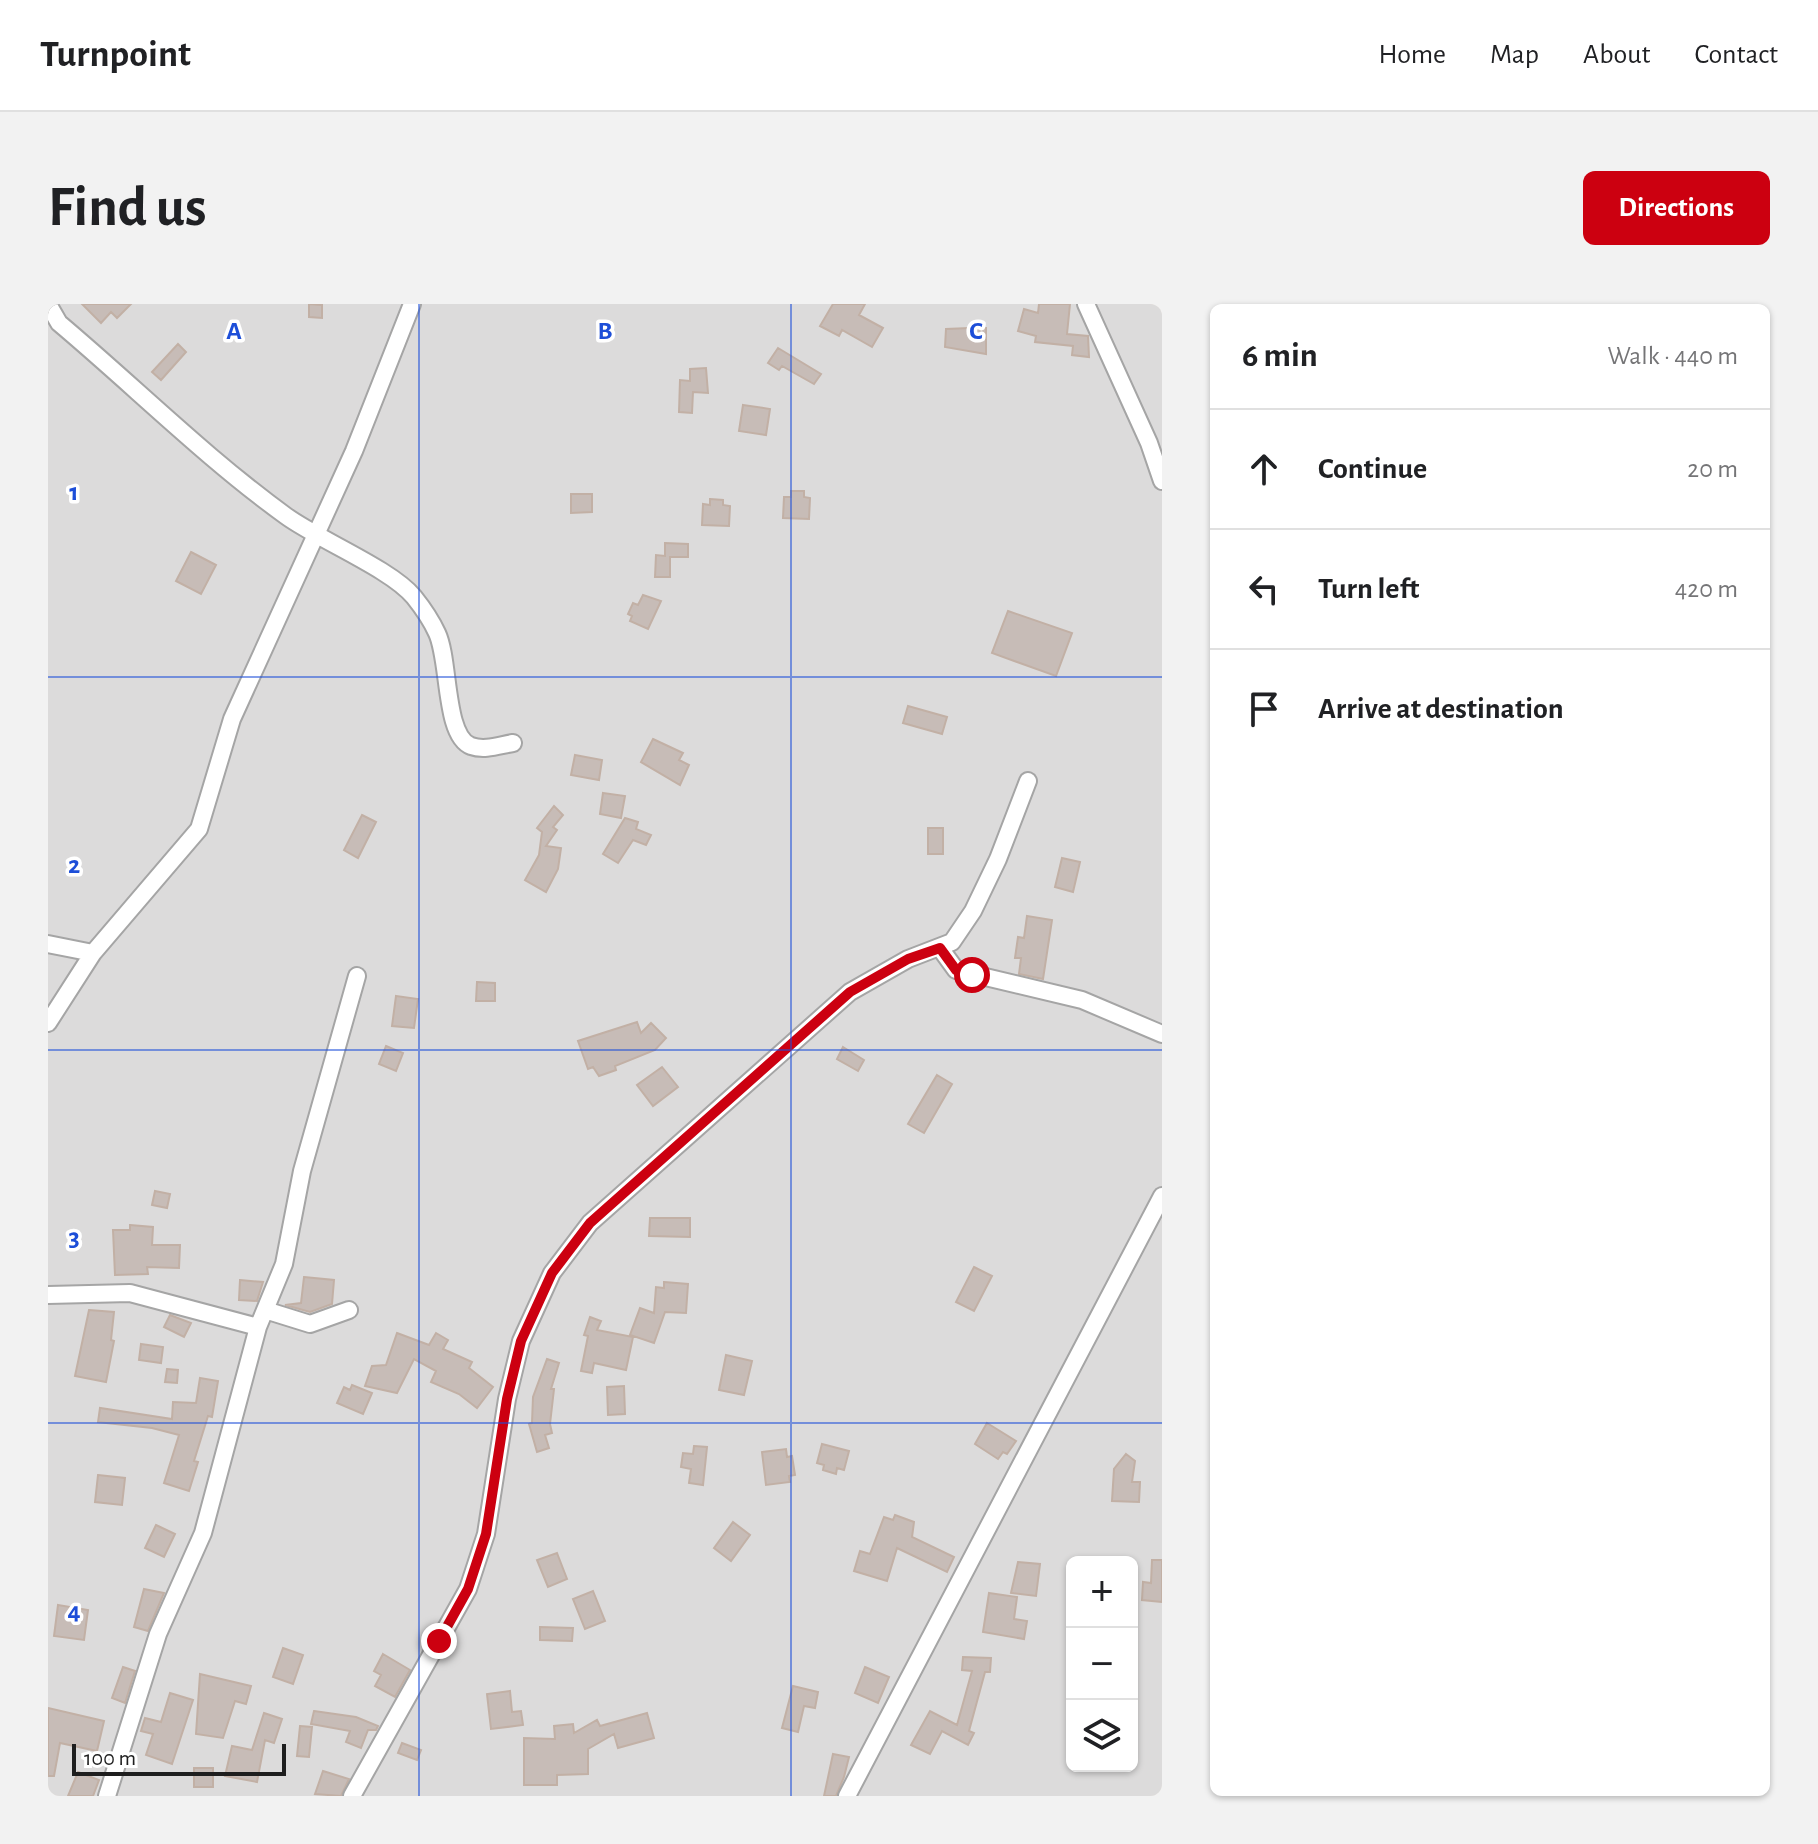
<!DOCTYPE html>
<meta charset="utf-8">
<style>
:root{--surface:#fff;--page:#f2f2f2;--text:#202124;--muted:#757577;--line:#e0e0e0;--accent:#cc0010}
body{margin:0;font-family:"Alegreya Sans",sans-serif;background:var(--page);color:var(--text)}
.controls{position:absolute;right:24px;bottom:24px;display:grid;overflow:hidden;border-radius:12px;box-shadow:0 2px 6px #0004}
.controls button{width:72px;height:72px;display:grid;place-items:center;padding:0;border:0;border-bottom:2px solid var(--line);background:var(--surface);color:var(--text);font:40px sans-serif}
.scale{position:absolute;left:24px;bottom:20px;width:214px;box-sizing:border-box;padding-left:8px;border:4px solid #1e1e1e;border-top:0;font-size:22px;line-height:28px;white-space:nowrap;color:#1e1e1e;-webkit-text-stroke:6px #fff;paint-order:stroke}
.stop{position:absolute;width:24px;height:24px;margin:-18px;border:6px solid #cc0010;border-radius:50%;background:#fff}
.stop.end{background:#cc0010;border-color:#fff;box-shadow:0 2px 8px #0008}
.list{margin:0;padding:0;list-style:none}
h2{display:flex;justify-content:space-between;align-items:center;height:104px;margin:0;padding:0 32px;font-size:34px}
h2 small{font-size:26px;font-weight:400;color:var(--muted)}
.list li{display:grid;grid-template-columns:52px 1fr auto;gap:24px;align-items:center;box-sizing:border-box;height:120px;padding:0 32px;border-top:2px solid var(--line)}
.list b{display:block;font-size:30px;white-space:nowrap}
.list em{font-size:26px;font-style:normal;color:var(--muted)}
.icon{flex:none;width:44px;height:44px;fill:none;stroke:currentColor;stroke-width:2;stroke-linecap:round;stroke-linejoin:round}
.map{position:relative;flex:none;width:1114px;height:1492px;overflow:hidden;border-radius:12px}
header{display:flex;align-items:center;gap:48px;box-sizing:border-box;height:112px;padding:0 40px;background:var(--surface);border-bottom:2px solid var(--line)}
header strong{font-size:38px}
nav{display:flex;gap:44px;margin-inline-start:auto;font-size:28px}
.intro{display:flex;align-items:center;justify-content:space-between;box-sizing:border-box;height:192px;padding:0 48px}
h1{margin:0;font-size:56px}
.button{padding:20px 36px;border-radius:12px;background:var(--accent);color:#fff;font-size:28px;font-weight:700}
main{display:flex;gap:48px;padding:0 48px}
aside{flex:1;background:var(--surface);border-radius:12px;box-shadow:0 2px 6px #0004}
.map>svg:first-child{display:block}
.residential{fill:#dcdbdb;fill-rule:evenodd}
.building{fill:#c7bcb7;stroke:#c2b0a5;stroke-width:2}
.lines{fill:none;stroke-linecap:round;stroke-linejoin:round}
.street-casing{stroke:#a5a5a5;stroke-width:20}
.street{stroke:#fff;stroke-width:16}
.route{stroke:#cc0010;stroke-width:10}
.grid{fill:none;stroke:#1d4ed8;stroke-width:2;stroke-opacity:0.55}
.grid-label{font-size:26px;text-anchor:middle;font-weight:bold;fill:#1d4ed8;stroke:#fff;stroke-width:7;stroke-linejoin:round;paint-order:stroke}
</style>
<header>
<strong>Turnpoint</strong>
<nav><a>Home</a><a>Map</a><a>About</a><a>Contact</a></nav>
</header>
<div class="intro"><h1>Find us</h1><a class="button">Directions</a></div>
<main>
<div class="map">
<svg width="1114" height="1492" viewBox="0 0 1114 1492">
<rect width="100%" height="100%" fill="#f0ebe4"/>
<path class="residential" d="M0 0H1114V1492H0ZM1024 1258H1084V1462H1024Z"/>
<path class="building" d="M34 0H83L69 14 63 8 53 19Z
M261 0 274 1V14L261 13Z
M785 0H817L811 11 835 24 824 43 794 26 791 32 772 22Z
M991 0H1022L1019 30 1040 32 1041 53 1024 51 1025 42 987 38 988 32 970 27 976 5 990 9Z
M922 24H938V50L897 43 898 25Z
M130 40 138 48 113 76 104 68Z
M730 44 773 70 766 80 734 62 731 66 720 59Z
M658 64 660 89 645 88 644 109 631 108 632 76 642 77V65Z
M695 101 722 105 718 131 691 127Z
M743 187H756V193L762 194 761 215 735 214 736 193H743Z
M523 190H544V208L523 209Z
M662 195 675 196V201L682 202 681 222 654 221 655 200 662 201Z
M617 239 640 240V253H622V273H607L608 251 617 252Z
M143 248 168 261 153 290 128 277Z
M595 291 613 297 600 325 582 317 584 312 580 310 585 299 590 301Z
M960 307 1024 329 1008 372 944 349Z
M860 402 899 413 894 430 855 419Z
M605 435 635 449 631 456 641 461 632 481 593 458Z
M527 451 554 456 551 476 523 471Z
M555 489 577 492 573 514 552 510Z
M506 502 515 511 505 523 509 526 498 542 513 544 510 565 498 588 477 576 491 551 494 528 489 524Z
M314 511 328 518 310 554 296 546Z
M577 514 590 518 588 525 603 531 598 541 585 536 570 559 555 550Z
M880 524H895V550H880Z
M1014 554 1032 558 1025 588 1007 583Z
M979 612 1004 616 995 675 971 670 973 654H967L970 633 976 634Z
M429 678 447 679V697H428Z
M348 692 370 695 366 724 344 722Z
M589 718 593 729 603 719 618 734 607 746 567 762 568 766 551 772 545 763 540 765 530 737Z
M338 742 355 749 348 767 331 760Z
M795 743 816 756 810 767 789 755Z
M614 763 630 783 605 802 589 781Z
M889 771 904 780 876 829 860 820Z
M107 887 122 890 119 904 104 901Z
M602 914H642V933L601 932Z
M82 921 105 923 104 941H132L131 964 99 963 100 970 67 971 65 926H82Z
M926 963 944 972 926 1007 908 998Z
M256 973 286 976 284 1000 262 1008 237 1001 253 999Z
M192 976 215 978 209 997 191 996Z
M616 978 640 980 638 1009 617 1008 606 1039 582 1031 592 1004 606 1009 608 983 616 984Z
M41 1006 66 1008 63 1036 66 1037 58 1078 27 1072Z
M122 1011 143 1019 136 1033 116 1023Z
M542 1013 553 1017 549 1026 585 1033 578 1066 546 1059 544 1069 533 1067 540 1032 536 1031Z
M349 1029 381 1041 388 1029 400 1036 395 1045 424 1058 421 1064 445 1083 429 1104 411 1090 383 1078 388 1067 366 1055 349 1089 317 1082 324 1062 338 1061Z
M93 1040 115 1043 113 1059 91 1056Z
M678 1051 704 1057 696 1091 671 1086Z
M499 1055 511 1059 503 1085H506L502 1120 504 1129 497 1131 501 1144 489 1148 481 1120 484 1119 485 1093Z
M119 1065 130 1066 129 1079 117 1078Z
M152 1074 170 1077 164 1113 160 1112 146 1157 150 1158 141 1187 116 1179 131 1131 104 1124 50 1118 52 1104 124 1115 125 1098 148 1099Z
M304 1081 324 1089 315 1110 289 1099 296 1083 302 1086Z
M576 1082 577 1110 560 1111 559 1083Z
M939 1119 968 1137 959 1150 955 1148 950 1155 927 1140Z
M774 1140 801 1147 796 1166 789 1164 788 1170 775 1166 776 1161 769 1159Z
M646 1142 659 1143 655 1181 641 1179 643 1165 633 1163 635 1149 645 1150Z
M738 1145 739 1153 744 1152 747 1171 741 1172 742 1178 718 1181 714 1148Z
M1078 1150 1087 1157 1084 1178H1092L1091 1198 1064 1197 1066 1165Z
M50 1171 77 1174 74 1201 47 1198Z
M847 1211 866 1218 864 1233 906 1253 899 1268 849 1244 839 1277 806 1267 812 1247 822 1250 836 1213 845 1216Z
M685 1218 702 1231 683 1257 666 1244Z
M108 1221 127 1230 116 1253 97 1244Z
M509 1249 519 1275 500 1283 489 1256Z
M1104 1256H1114V1298L1094 1296 1095 1278 1103 1279Z
M970 1258 992 1260 988 1292 963 1289Z
M96 1285 116 1289 100 1327 86 1323Z
M545 1287 557 1317 537 1325 525 1295Z
M941 1289 969 1293 966 1315 979 1317 976 1335 935 1328Z
M10 1301 40 1306 36 1336 6 1332Z
M492 1323 525 1324 524 1337 492 1336Z
M235 1344 255 1351 245 1380 225 1373Z
M335 1350 362 1366 347 1393 327 1382 333 1371 326 1367Z
M915 1353 943 1354 942 1368H937L921 1427 926 1429 920 1441 894 1427 882 1450 863 1441 882 1407 909 1421 924 1367 914 1366Z
M75 1363 87 1367 77 1399 64 1394Z
M817 1363 841 1373 830 1399 807 1389Z
M152 1370 203 1382 198 1400 187 1397 175 1434 148 1430Z
M745 1382 770 1388 767 1404 756 1402 750 1428 734 1424Z
M462 1387 464 1408 473 1407 475 1421 443 1425 439 1390Z
M122 1389 145 1396 124 1460 98 1451 105 1430 93 1427 97 1414 113 1418Z
M0 1404 56 1417 49 1447 12 1439 6 1472H0Z
M266 1407 308 1413 330 1422 328 1426H320L313 1444 298 1438 302 1427 263 1420Z
M216 1409 234 1415 226 1439 217 1436 209 1478 177 1472 184 1442 204 1446Z
M599 1409 606 1434 570 1444 566 1430 540 1445V1470L509 1471V1481H476V1434L507 1435 506 1422 525 1420 526 1429 549 1416 552 1422Z
M252 1422 264 1423 261 1453 249 1452Z
M354 1439 373 1446 369 1456 350 1449Z
M785 1450 801 1453 796 1473 788 1492H776Z
M146 1464H165V1483H146Z
M275 1467 301 1475 293 1492 267 1490Z
M30 1468 51 1476 45 1492H20Z"/>
<g class="lines">
<g class="street-casing">
<path id="street" d="M0 0 11 19C87 83 158 154 238 212 271 236 343 265 366 293 374 303 384 318 389 329 402 356 396 432 423 442 437 447 452 441 465 439
M1038 0 1101 139 1114 177
M0 640 45 649
M892 644 908 666 1034 696 1114 730
M0 719 45 649 151 525 184 415 306 147 364 0
M0 991 82 989 210 1023 155 1229 110 1330 59 1492
M217 1006 262 1020 301 1006
M210 1023 236 960 254 867 309 672
M304 1492 420 1285 438 1230 459 1095 473 1037 504 969 542 919 802 688 860 655 904 638 925 607 950 555 980 477
M799 1492 1114 892"/>
</g>
<use href="#street" class="street"/>
</g>
<g class="lines">
<path class="route" d="M391 1337 420 1285 438 1230 459 1095 473 1037 504 969 542 919 802 688 860 655 892 644 908 666 924 671"/>
</g>
<path class="grid" d="M371 0V1492M743 0V1492M0 373H1114M0 746H1114M0 1119H1114"/>
<g class="grid-label">
<text x="186" y="35">A</text>
<text x="557" y="35">B</text>
<text x="928" y="35">C</text>
<text x="26" y="196">1</text>
<text x="26" y="569">2</text>
<text x="26" y="942">3</text>
<text x="26" y="1315">4</text>
</g>
</svg>
<div class="controls">
<button>+</button>
<button>−</button>
<button><svg class="icon" aria-label="layers" viewBox="0 0 24 24"><path d="M12 4l9 5-9 5-9-5zM3 14l9 5 9-5"/></svg></button>
</div>
<div class="scale">100 m</div>
<div class="stop" style="left:924px;top:671px"></div>
<div class="stop end" style="left:391px;top:1337px"></div>
</div>
<aside>
<h2>6 min<small>Walk · 440 m</small></h2>
<ul class="list">
<li><svg class="icon" aria-label="ahead" viewBox="0 0 24 24"><path d="M12 20V5M6 11l6-6 6 6"/></svg><div><b>Continue</b></div><em>20 m</em></li>
<li><svg class="icon" aria-label="left" viewBox="0 0 24 24"><path d="M17 20v-9H6M10 6l-5 5 5 5"/></svg><div><b>Turn left</b></div><em>420 m</em></li>
<li><svg class="icon" aria-label="arrive" viewBox="0 0 24 24"><path d="M6 21V4h12l-3 4 3 4H6"/></svg><div><b>Arrive at destination</b></div></li>
</ul>
</aside>
</main>
